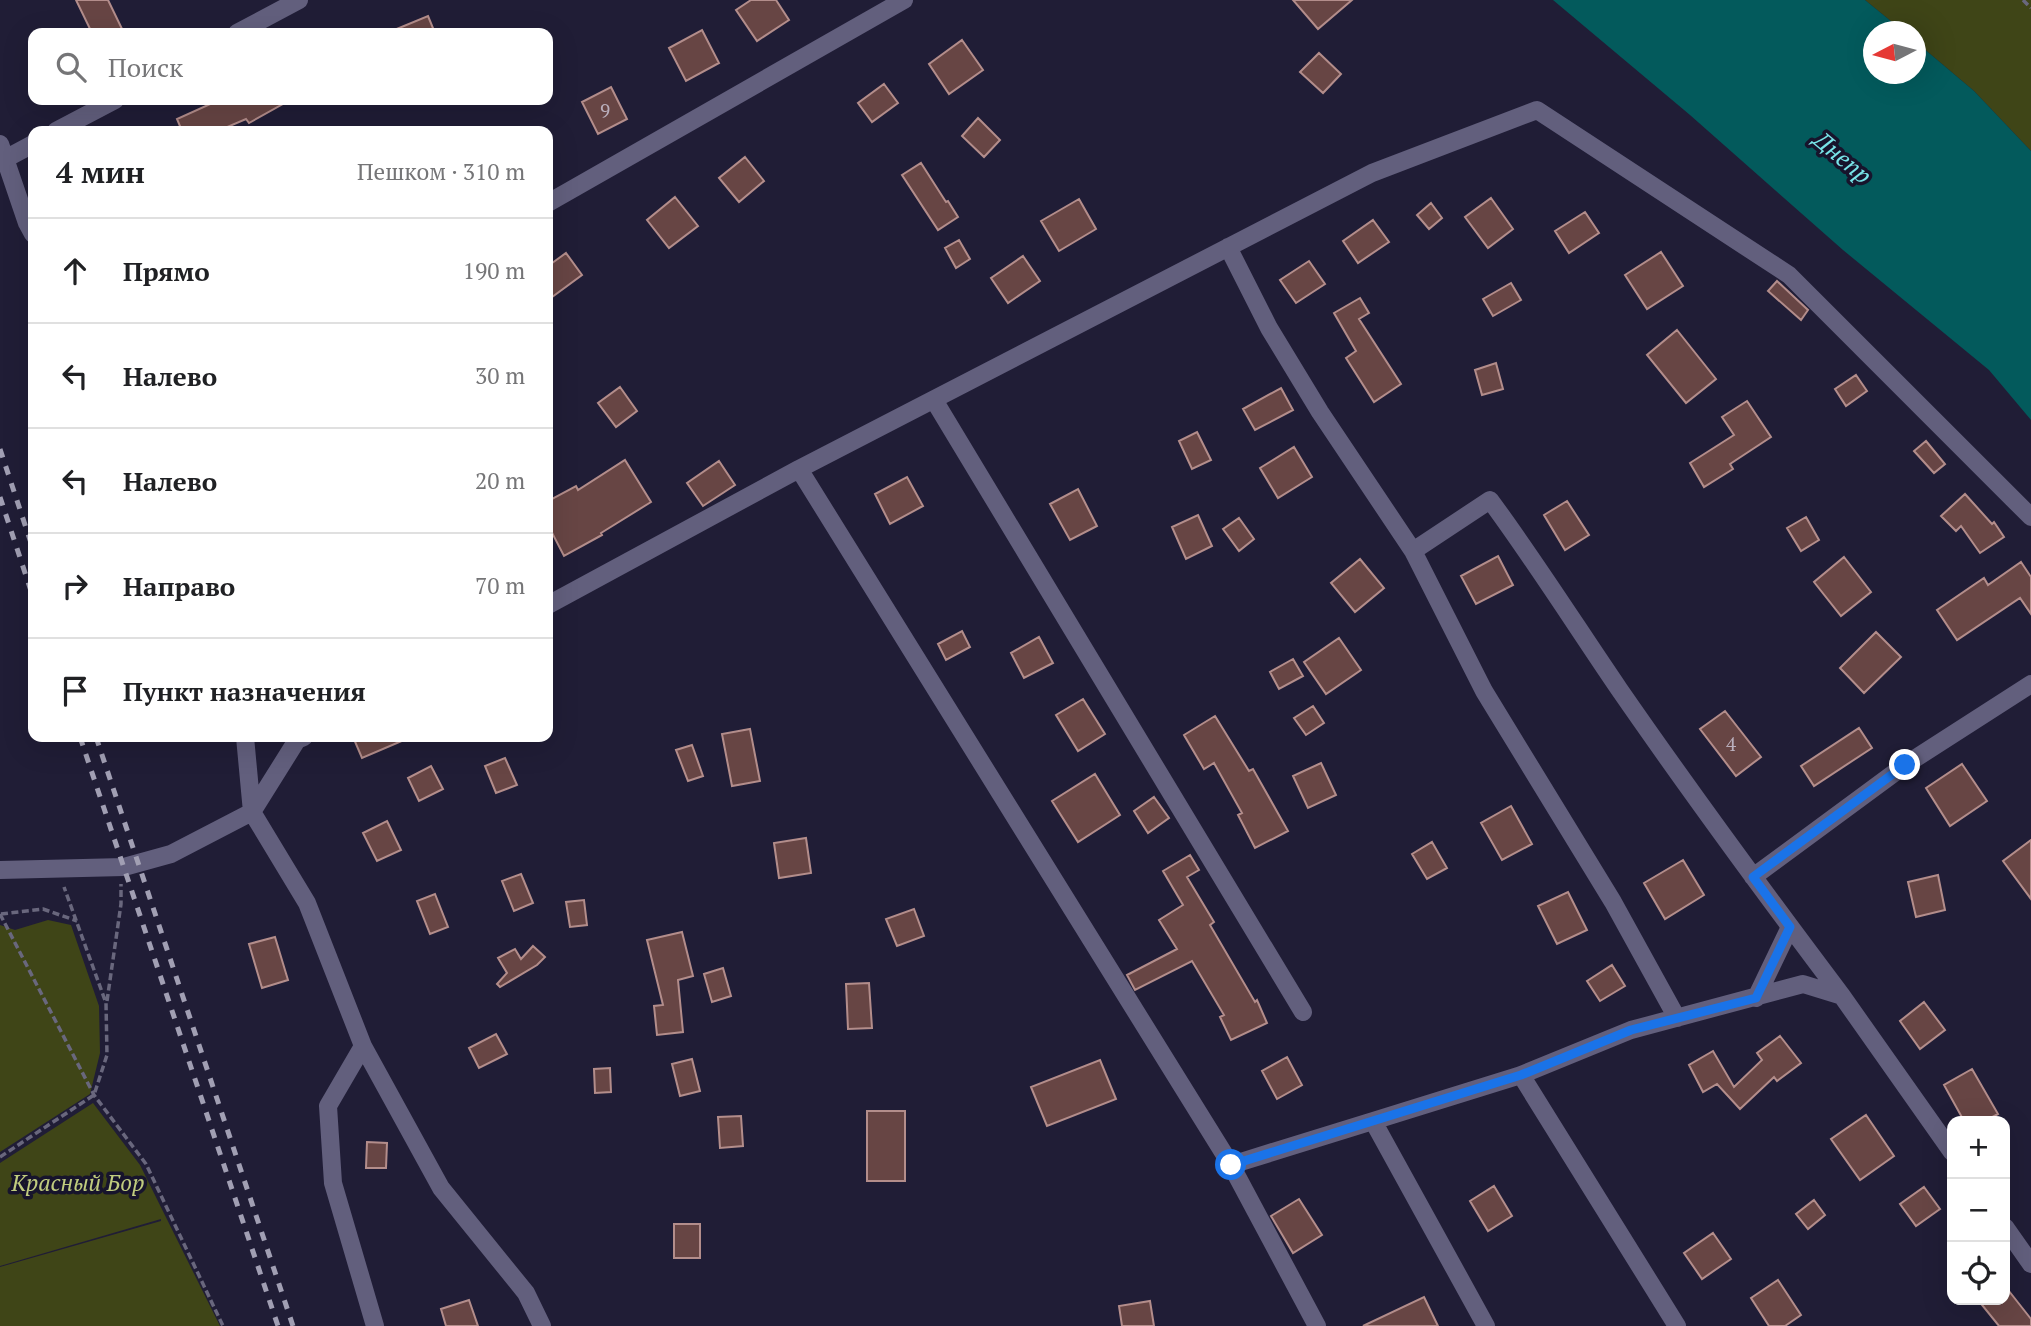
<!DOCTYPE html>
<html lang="ru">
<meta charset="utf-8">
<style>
:root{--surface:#fff;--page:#f6f6f6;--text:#202124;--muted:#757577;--line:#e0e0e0}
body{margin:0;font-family:"PT Serif",serif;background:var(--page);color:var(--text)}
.controls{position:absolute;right:21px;bottom:21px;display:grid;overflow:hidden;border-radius:14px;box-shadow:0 7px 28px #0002}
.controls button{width:63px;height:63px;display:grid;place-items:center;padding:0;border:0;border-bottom:2px solid var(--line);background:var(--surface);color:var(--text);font:35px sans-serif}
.compass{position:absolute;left:1863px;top:21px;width:63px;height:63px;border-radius:50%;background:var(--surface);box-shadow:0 7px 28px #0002;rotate:264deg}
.stop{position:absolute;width:21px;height:21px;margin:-16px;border:5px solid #1a73e8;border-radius:50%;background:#fff}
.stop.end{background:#1a73e8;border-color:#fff;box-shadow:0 2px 7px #0008}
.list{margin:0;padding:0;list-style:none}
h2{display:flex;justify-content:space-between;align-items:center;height:91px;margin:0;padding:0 28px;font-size:30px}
h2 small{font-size:23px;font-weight:400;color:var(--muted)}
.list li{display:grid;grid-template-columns:46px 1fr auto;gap:21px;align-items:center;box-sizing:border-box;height:105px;padding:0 28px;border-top:2px solid var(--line)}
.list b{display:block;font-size:26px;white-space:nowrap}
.list em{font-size:23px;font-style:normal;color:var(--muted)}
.icon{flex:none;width:38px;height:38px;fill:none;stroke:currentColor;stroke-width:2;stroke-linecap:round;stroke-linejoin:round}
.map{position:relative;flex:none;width:2031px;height:1326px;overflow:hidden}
.search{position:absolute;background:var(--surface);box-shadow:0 7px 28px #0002;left:28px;top:28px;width:525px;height:77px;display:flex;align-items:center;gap:18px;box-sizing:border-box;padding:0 24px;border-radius:14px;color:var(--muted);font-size:26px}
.panel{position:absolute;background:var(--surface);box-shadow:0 7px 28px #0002;left:28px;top:126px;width:525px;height:616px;border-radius:14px}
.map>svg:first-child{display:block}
.green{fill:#3f4517}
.water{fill:#035a5c}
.building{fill:#674544;stroke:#b38d8b;stroke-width:2}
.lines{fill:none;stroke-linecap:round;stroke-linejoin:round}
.path{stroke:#69677d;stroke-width:3.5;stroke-dasharray:7 3.5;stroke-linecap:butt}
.minor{stroke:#625f7d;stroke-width:18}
.rail{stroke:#a19fb3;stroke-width:5;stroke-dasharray:9 9;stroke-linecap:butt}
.route{stroke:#1a73e8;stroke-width:9}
.labels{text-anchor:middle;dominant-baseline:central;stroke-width:7;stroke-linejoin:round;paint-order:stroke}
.number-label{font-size:19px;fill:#bab0bd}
.park-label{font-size:23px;font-style:italic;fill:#c0cc7e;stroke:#17142c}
.water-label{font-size:24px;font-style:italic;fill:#78e5e9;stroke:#17142c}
</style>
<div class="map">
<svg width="2031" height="1326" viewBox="0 0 2031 1326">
<rect width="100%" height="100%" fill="#201d36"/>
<path class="green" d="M1865 0H2031V151L1974 91 1916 42V32L1903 31Z
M48 920 71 925 99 1006 100 1053 90 1094 0 1152V925L15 930Z
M93 1103 140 1165 220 1326H0V1267L161 1221V1219L0 1266V1163Z"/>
<path class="water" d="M1553 0H1865L1903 31 1874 32V74H1916V42L1974 91 2031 151V420L1989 370 1843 250 1690 115Z"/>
<path class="building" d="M76 0H108L124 33H92Z
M751 0H776L789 20 757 41 736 10Z
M1293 0H1352L1318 29Z
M428 16 435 33H387Z
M702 30 719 63 686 81 669 48Z
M962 40 983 70 949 94 929 64Z
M1319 53 1341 74 1323 93 1300 72Z
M884 84 898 103 872 122 858 103Z
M611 87 627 119 598 134 582 102Z
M219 100H290L249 123 246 119 218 131H182L177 119Z
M978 118 1000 140 984 157 962 136Z
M745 157 764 181 739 202 719 178Z
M921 163 946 202 948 201 958 217 938 230 902 175Z
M675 197 698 226 669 248 647 220Z
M1491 198 1513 229 1488 248 1465 217Z
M1079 199 1096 229 1059 251 1041 221Z
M1431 203 1442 218 1429 229 1417 215Z
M1585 212 1599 233 1569 253 1555 231Z
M1373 220 1389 242 1358 263 1343 241Z
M959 240 970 259 956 268 945 248Z
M1661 252 1683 286 1647 309 1625 275Z
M566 253 582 275 548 300V266Z
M1023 256 1040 281 1008 303 991 278Z
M1309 261 1325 284 1296 303 1280 280Z
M1777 281 1808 310 1801 320 1768 291Z
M1511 283 1521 300 1493 316 1483 299Z
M1360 298 1369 313 1359 319 1401 384 1374 402 1346 358 1356 351 1334 313Z
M1677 330 1716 379 1686 403 1647 355Z
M1496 363 1503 389 1482 395 1475 370Z
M1856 375 1867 391 1846 406 1835 389Z
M620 387 637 411 616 427 598 403Z
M1281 388 1293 410 1255 430 1243 409Z
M1747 401 1771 437 1730 464 1733 469 1704 487 1690 463 1734 435 1722 417Z
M1197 432 1211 460 1192 469 1179 441Z
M1926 441 1945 464 1934 473 1914 451Z
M1294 447 1312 477 1278 498 1260 468Z
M625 460 651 502 601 533 602 535 564 556 548 525V501L576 486 578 490Z
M719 461 735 485 703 506 687 483Z
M907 477 923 506 890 524 875 494Z
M1078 489 1097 526 1070 540 1050 504Z
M1965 494 1992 524 1994 522 2004 537 1980 553 1961 526 1956 531 1941 516Z
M1567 501 1589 535 1565 550 1544 515Z
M1198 515 1212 546 1186 559 1172 527Z
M1806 517 1819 540 1801 551 1787 528Z
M1239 518 1254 539 1239 551 1223 529Z
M1498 556 1513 585 1476 604 1461 576Z
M1844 557 1871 592 1841 616 1814 582Z
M1360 559 1384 588 1355 612 1331 583Z
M2021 562 2031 577V614L2020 598 1957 640 1937 610 1984 578 1988 585Z
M962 631 970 647 946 660 938 644Z
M1876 632 1901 657 1864 693 1840 668Z
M1039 637 1053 663 1024 678 1011 653Z
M1339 638 1361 670 1326 694 1304 662Z
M1293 659 1303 676 1279 689 1270 672Z
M1083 699 1105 734 1078 751 1056 715Z
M1313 706 1324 723 1306 735 1294 718Z
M1725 711 1761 757 1736 776 1700 729Z
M1215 716 1249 771 1253 769 1288 831 1255 848 1238 815 1242 813 1214 763 1204 769 1184 735Z
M1859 728 1872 748 1814 786 1801 766Z
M750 729 760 781 732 786 722 734Z
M353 737H411L362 758Z
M692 745 703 776 688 781 676 750Z
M505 758 517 785 496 793 485 766Z
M1321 763 1336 795 1308 808 1293 776Z
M1962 764 1987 801 1950 826 1926 788Z
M431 766 443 789 419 801 408 778Z
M1095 774 1120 815 1078 842 1052 801Z
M1154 797 1169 818 1148 833 1134 811Z
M1511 806 1532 844 1502 860 1481 823Z
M387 821 401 850 377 861 363 833Z
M806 838 811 873 779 878 774 843Z
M2031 840V899L2003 861Z
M1432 842 1447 868 1427 879 1412 854Z
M1190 855 1199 870 1187 877 1214 922 1210 925 1255 1002 1257 1000 1267 1023 1231 1040 1220 1017 1224 1015 1192 961 1135 990 1127 975 1177 949 1159 920 1183 905 1163 871Z
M1683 860 1704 895 1665 919 1644 883Z
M521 874 533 903 514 911 502 881Z
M1938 875 1945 910 1916 917 1908 882Z
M1568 892 1587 930 1557 944 1538 906Z
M435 894 448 927 430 934 417 901Z
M584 900 587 925 570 927 566 902Z
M914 909 924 936 897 946 886 919Z
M682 932 693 976 678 980 683 1032 657 1035 654 1006 663 1005 647 940Z
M275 937 288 980 262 988 249 944Z
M533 946 545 957 537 965 500 987 497 984 507 973 498 958 515 949 521 959Z
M1612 965 1625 986 1600 1001 1587 981Z
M723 968 731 996 712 1002 704 974Z
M869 983 872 1028 848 1029 846 984Z
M1924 1002 1945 1030 1920 1049 1900 1021Z
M496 1034 507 1054 479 1068 469 1048Z
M1780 1036 1801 1063 1777 1081 1774 1077 1740 1109 1717 1084 1703 1092 1689 1065 1713 1051 1734 1087 1762 1060 1757 1053Z
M1287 1057 1302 1085 1277 1099 1262 1071Z
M692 1059 700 1091 680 1096 672 1064Z
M1100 1060 1116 1099 1047 1126 1031 1087Z
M610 1068 611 1092 595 1093 594 1069Z
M1972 1069 1998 1114 1985 1121H1964L1944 1085Z
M867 1111H905V1181H867Z
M1866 1115 1894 1156 1860 1180 1831 1139Z
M741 1116 743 1146 720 1148 718 1117Z
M367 1142 387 1143 386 1168H366Z
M1494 1186 1512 1216 1488 1231 1470 1201Z
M1924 1187 1940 1209 1916 1226 1900 1204Z
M1299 1199 1322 1235 1293 1253 1271 1216Z
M1814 1200 1825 1215 1808 1229 1796 1214Z
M674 1224H700V1258H674Z
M1713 1233 1731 1259 1702 1279 1684 1253Z
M1778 1280 1801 1315 1785 1326H1769L1751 1298Z
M2005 1286 2031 1319V1326H1999L1978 1300H2005Z
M1424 1297 1438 1326H1363Z
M469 1300 478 1326H446L441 1309Z
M1150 1301 1154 1326H1122L1119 1306Z"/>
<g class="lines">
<path class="path" d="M2023 0 2031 8
M0 914 94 1095 146 1164 223 1326
M1 914 43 909 77 921
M107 1001 121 904V884
M0 1157 94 1095 107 1055 106 1003 64 887"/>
<path class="minor" d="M237 33 299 0
M56 131 115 100
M0 144 27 223 33 234
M5 159 33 144
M548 203 904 0
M1228 247 1269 328 1320 412 1413 551 1490 500C1535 561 1576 626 1619 689 1691 793 1766 895 1842 996
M934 400 1303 1012
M799 469 1372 173 1537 110 1789 275 2031 517
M1413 551 1484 691 1613 902 1677 1018
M548 605 799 469 1231 1165 1373 1121 1486 1326
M245 737 252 812 307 903 363 1046 328 1106 333 1183 375 1326
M252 812 297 740 304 737
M0 870 124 867 171 854 252 812
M1753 877 1905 765 2031 684
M1756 998 1790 927
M363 1046 441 1188 526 1293 542 1326
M1521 1075 1677 1326
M1373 1121 1521 1075 1631 1030 1803 984 1842 996 1952 1152
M1231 1165 1317 1326
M2005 1227 2031 1264"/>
<path class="rail" d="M0 449 33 549
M0 497 33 597
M80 737 278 1326
M96 737 293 1326"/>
</g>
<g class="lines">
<path class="route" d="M1231 1165 1521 1075 1631 1030 1756 998 1790 927 1753 877 1905 765"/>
</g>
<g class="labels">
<g class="number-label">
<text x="605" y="110">9</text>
<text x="1731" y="743">4</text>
</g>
<g class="park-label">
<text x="78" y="1182">Красный Бор</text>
</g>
<g class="water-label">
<text transform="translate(1843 157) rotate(40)">Днепр</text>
</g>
</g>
</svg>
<div class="controls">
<button>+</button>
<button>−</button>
<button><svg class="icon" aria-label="locate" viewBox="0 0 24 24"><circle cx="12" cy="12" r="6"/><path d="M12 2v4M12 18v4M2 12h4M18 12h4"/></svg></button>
</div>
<svg class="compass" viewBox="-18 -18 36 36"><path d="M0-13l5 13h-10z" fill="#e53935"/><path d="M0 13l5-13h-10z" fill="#757577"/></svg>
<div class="stop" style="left:1231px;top:1165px"></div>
<div class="stop end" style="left:1905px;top:765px"></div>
<div class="search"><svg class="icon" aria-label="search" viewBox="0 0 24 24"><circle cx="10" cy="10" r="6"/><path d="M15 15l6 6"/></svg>Поиск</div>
<section class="panel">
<h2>4 мин<small>Пешком · 310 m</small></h2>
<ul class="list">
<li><svg class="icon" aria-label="ahead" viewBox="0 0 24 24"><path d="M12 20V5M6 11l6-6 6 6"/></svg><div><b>Прямо</b></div><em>190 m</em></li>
<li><svg class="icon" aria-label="left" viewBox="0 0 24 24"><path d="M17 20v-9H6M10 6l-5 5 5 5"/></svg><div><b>Налево</b></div><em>30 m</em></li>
<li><svg class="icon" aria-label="left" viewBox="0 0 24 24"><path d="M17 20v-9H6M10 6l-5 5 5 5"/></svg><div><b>Налево</b></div><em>20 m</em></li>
<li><svg class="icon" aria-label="right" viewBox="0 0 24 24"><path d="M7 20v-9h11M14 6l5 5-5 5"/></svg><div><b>Направо</b></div><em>70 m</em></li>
<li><svg class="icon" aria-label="arrive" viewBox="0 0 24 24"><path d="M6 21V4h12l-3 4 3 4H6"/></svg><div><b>Пункт назначения</b></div></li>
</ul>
</section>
</div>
